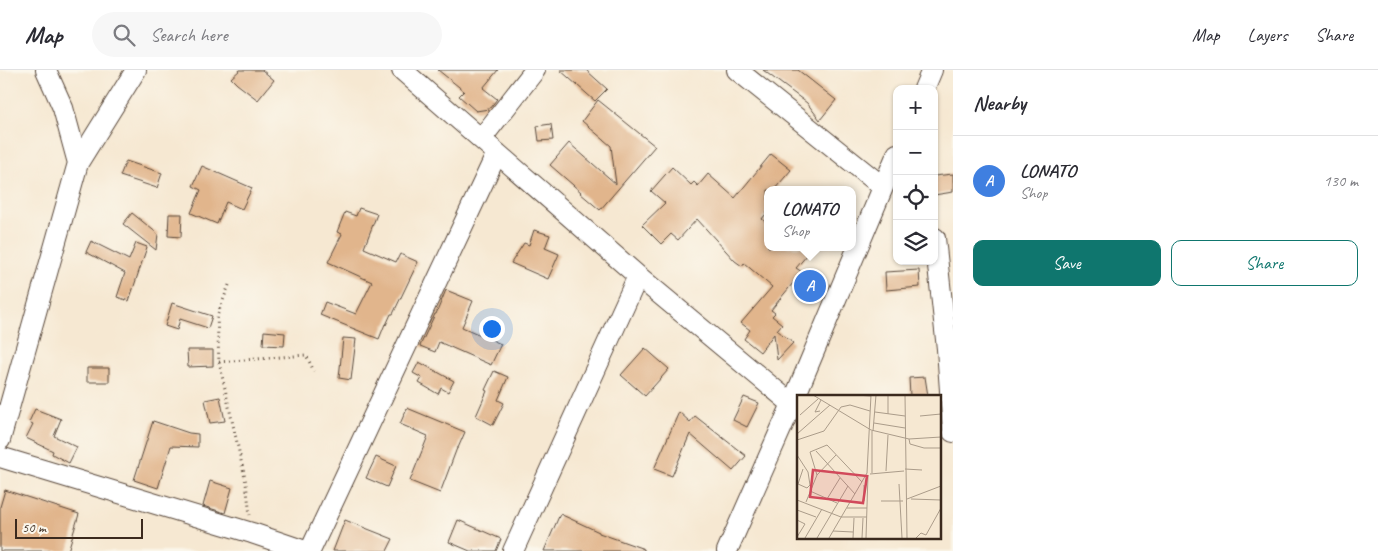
<!DOCTYPE html>
<meta charset="utf-8">
<style>
:root{--surface:#fff;--page:#f7f7f7;--text:#2b2b33;--muted:#7c7c81;--line:#e1e1e2;--accent:#0f766e}
body{margin:0;font-family:Caveat,sans-serif;background:var(--page);color:var(--text)}
.controls{position:absolute;right:15px;top:15px;display:grid;overflow:hidden;border-radius:10px;box-shadow:0 1px 4px #0004}
.controls button{width:45px;height:45px;display:grid;place-items:center;padding:0;border:0;border-bottom:1px solid var(--line);background:var(--surface);color:var(--text);font:25px sans-serif}
.scale{position:absolute;left:15px;bottom:12px;width:128px;box-sizing:border-box;padding-left:5px;border:2px solid #3b2a1e;border-top:0;font-size:14px;line-height:18px;white-space:nowrap;color:#3b2a1e;-webkit-text-stroke:4px #fbf7ec;paint-order:stroke}
.you{position:absolute;left:491px;top:258px;width:18px;height:18px;margin:-12px;border:4px solid #fff;border-radius:50%;background:#1a73e8;box-shadow:0 0 0 8px #1a73e833}
.badge{display:grid;place-items:center;width:32px;height:32px;border-radius:50%;background:var(--accent);color:#fff;font-size:16px;font-weight:700}
.pin{position:absolute;translate:-50% -50%;border:2px solid #fff;box-shadow:0 1px 5px #0006}
.popup{position:absolute;left:764px;top:116px;width:92px;height:65px;box-sizing:border-box;display:grid;place-content:center;border-radius:10px;background:var(--surface);filter:drop-shadow(0 1px 4px #0005);font-size:16px;white-space:nowrap;color:var(--muted)}
.popup b{font-size:19px;color:var(--text)}
.popup::after{content:'';position:absolute;left:50%;top:100%;margin-left:-10px;border:10px solid transparent;border-top-color:var(--surface)}
.list{margin:0;padding:0;list-style:none}
h2{display:flex;justify-content:space-between;align-items:center;height:65px;margin:0;padding:0 20px;font-size:21px}
h2 small{font-size:16px;font-weight:400;color:var(--muted)}
.list li{display:grid;grid-template-columns:32px 1fr auto;gap:15px;align-items:center;box-sizing:border-box;height:90px;padding:0 20px;border-top:1px solid var(--line)}
.list b{display:block;font-size:19px;white-space:nowrap}
.list p{margin:0;font-size:16px;white-space:nowrap;color:var(--muted)}
.list em{font-size:16px;font-style:normal;color:var(--muted)}
.actions{display:flex;gap:10px;padding:15px 20px}
.actions a{flex:1;padding:11px 0;border:1px solid var(--accent);border-radius:10px;text-align:center;font-size:18px;color:var(--accent)}
.actions .main{background:var(--accent);color:#fff}
.icon{flex:none;width:28px;height:28px;fill:none;stroke:currentColor;stroke-width:2;stroke-linecap:round;stroke-linejoin:round}
.map{position:relative;flex:none;width:953px;height:481px;overflow:hidden}
header{display:flex;align-items:center;gap:30px;box-sizing:border-box;height:70px;padding:0 25px;background:var(--surface);border-bottom:1px solid var(--line)}
header strong{font-size:24px}
nav{display:flex;gap:28px;margin-inline-start:auto;font-size:18px}
.search{width:350px;height:45px;background:var(--page);display:flex;align-items:center;gap:12px;box-sizing:border-box;padding:0 18px;border-radius:28px;color:var(--muted);font-size:19px}
main{display:flex}
aside{flex:1;background:var(--surface)}
.map>svg:first-child{display:block}
.building{fill:#e1b58c}
.lines{fill:none;stroke-linecap:round;stroke-linejoin:round}
.street-casing{stroke:#574639;stroke-width:22}
.path{stroke:#574639;stroke-width:3;stroke-dasharray:1 4;stroke-linecap:butt}
.street{stroke:#fff;stroke-width:20}
.inset-road{fill:none;stroke:#ab9c8a;stroke-width:1}
.view{fill:#d1495b;fill-opacity:0.15;stroke:#d1495b;stroke-width:2.5}
.inset-edge{fill:none;stroke:#3b2a1e;stroke-width:2.5}
</style>
<header>
<strong>Map</strong>
<div class="search"><svg class="icon" aria-label="search" viewBox="0 0 24 24"><circle cx="10" cy="10" r="6"/><path d="M15 15l6 6"/></svg>Search here</div>
<nav><a>Map</a><a>Layers</a><a>Share</a></nav>
</header>
<main>
<div class="map">
<svg width="953" height="481" viewBox="0 0 953 481">
<rect width="100%" height="100%" fill="#fbf7ec"/>
<filter id="ink" filterUnits="userSpaceOnUse"><feTurbulence type="fractalNoise" baseFrequency=".02" numOctaves="2"/><feDisplacementMap in="SourceGraphic" scale="10" xChannelSelector="R" yChannelSelector="G"/><feConvolveMatrix kernelMatrix="1 2 1 2 8 2 1 2 1" color-interpolation-filters="sRGB"/></filter>
<filter id="wash" filterUnits="userSpaceOnUse"><feTurbulence type="fractalNoise" baseFrequency=".0096" numOctaves="4" result="noise"/><feDisplacementMap in="SourceGraphic" scale="20" xChannelSelector="R" yChannelSelector="G"/><feGaussianBlur stdDeviation="1.12" result="paint"/><feColorMatrix in="noise" values="0 0 0 0 0 0 0 0 0 0 0 0 0 0 0 0 0 1.4 0 .05"/><feComposite in="paint" operator="in"/></filter>
<g filter="url(#wash)">
<rect width="100%" height="100%" fill="#f6e8d2"/>
<g id="blocks">
<path class="building" d="M240 0H262L274 10 258 30 237 14 231 8Z
M438 0H498L483 18 497 29 489 39 476 41 459 26 464 21Z
M560 0H586L607 19 595 31Z
M763 0H798L836 30 820 50 807 33Z
M598 30 655 76 600 140 580 123 581 122 550 95 569 73 616 114 611 76 582 51Z
M551 54 553 70 539 71 537 56Z
M771 84 791 100 774 120H768V141L762 149 768 154V177H814L796 198 802 202 771 240 775 243 772 246 782 254 777 260 793 273 777 290 774 264 760 282 744 269 750 260 741 253 772 217 744 193 742 196 735 191 697 149 678 170 671 164 661 174 642 155 665 133 651 121 672 97 691 115 694 112 698 116 708 104 735 128Z
M126 91 162 103 157 118 120 106Z
M202 96 252 118 242 139 226 132 217 154 191 143 201 120 193 116Z
M953 104V122L934 125V106Z
M359 138 377 144 364 178 396 192 400 184 418 192 393 244H391L386 255 385 254 379 269 320 245 325 232 356 244 372 212 328 192 342 164 337 162 345 142 356 146Z
M132 143 158 164 156 180 123 154Z
M169 144H182L181 167 168 166Z
M534 160 550 165 545 178 559 184 548 209 511 193 524 173 529 175Z
M91 171 129 190 136 173 147 177 129 231 117 227 125 203 86 182Z
M919 200 920 217 886 220 885 202Z
M446 220 473 231 462 257 501 274 491 295 439 272 435 282 420 276 435 244H436Z
M172 233 212 246 208 258 180 249 177 260 165 256Z
M264 261 285 263 284 276 263 275Z
M343 268 356 269 351 310 339 308Z
M645 278 669 299 645 326 621 305Z
M187 280H213V296L188 297Z
M419 292 454 311 448 322 441 318 438 324 419 313 422 308 413 303Z
M87 298H109V312H87Z
M494 301 508 307 498 330 504 333 493 355 476 346 487 321 485 320Z
M925 307 928 326H910L909 308Z
M220 327 225 351 210 353 205 330Z
M744 327 759 333 747 357 733 350Z
M407 338 465 362 458 378H457L440 423 410 411 428 366 400 354Z
M35 339 61 349 54 366 77 377 69 393 52 384 53 381 26 368 33 354 29 352Z
M679 342 690 352 695 346 746 386 733 401 690 364 672 406 654 399Z
M153 351 189 363 198 364V377L171 376 158 418 134 410Z
M376 387 396 396 387 417 366 408Z
M210 411 232 418 225 443 203 436Z
M5 420 79 444 68 481H0V437Z
M560 444 599 462V463L644 479V481H544Z
M345 450 393 469 387 481H333Z
M458 450 501 469 496 481H470L449 472Z"/>
</g>
</g>
<g filter="url(#ink)">
<use href="#blocks" fill-opacity="0" stroke="#574639" stroke-width="1"/>
<g class="lines">
<g class="street-casing">
<path id="street" d="M46 0 63 38 78 93
M402 0 638 206 792 334
M737 0 883 117
M924 19 932 0
M481 69 535 0
M935 168 947 279 953 362
M0 370 78 93 136 0
M0 387 252 463 305 481
M310 481 497 83
M513 481 638 206
M727 481 792 334 897 84"/>
</g>
<path class="path" d="M229 215 217 246 219 292 246 413 250 445
M219 292 306 285 314 301"/>
<use href="#street" class="street"/>
</g>
</g>
<g transform="translate(797 325)">
<rect width="144" height="144" fill="#f6e8d2"/>
<path class="inset-road" d="M16 0 74 35 112 44 144 42M59 0 74 1M108 0 110 143M23 16 18 17 24 5M78 17 108 21M91 19V0M3 20 21 4M123 21 144 19M77 28 108 33M76 36 79 0M0 39 33 10M112 44 113 49 127 53H144M0 45 27 36 44 12 53 10 73 16M19 56 58 99M0 60 11 77 13 90 10 93 1 89 6 74M108 74 125 75M89 76 91 40M75 78V36M73 79 107 76M20 80 13 57 30 50 65 87M102 89 105 143M13 96 40 108M30 104 43 83M110 104 144 91M114 104 144 105M0 105 44 122H70M67 106V90M84 106H106M9 107 20 80 39 60M50 113H70M0 115 19 122M0 125 8 129 0 142M36 136 56 137M8 143 25 114M20 143 51 91M32 143 70 78 74 0M56 143 57 123M65 143 66 123M69 143 71 80M119 143 124 138 129 140 144 113"/>
<path class="view" d="M16 75 70 81 66 108 13 102Z"/>
<rect width="144" height="144" class="inset-edge"/>
</g>
</svg>
<div class="controls">
<button>+</button>
<button>−</button>
<button><svg class="icon" aria-label="locate" viewBox="0 0 24 24"><circle cx="12" cy="12" r="6"/><path d="M12 2v4M12 18v4M2 12h4M18 12h4"/></svg></button>
<button><svg class="icon" aria-label="layers" viewBox="0 0 24 24"><path d="M12 4l9 5-9 5-9-5zM3 14l9 5 9-5"/></svg></button>
</div>
<div class="scale">50 m</div>
<div class="you"></div>
<div class="pin badge" style="left:810px;top:216px;background:#3f7fe0">A</div>
<div class="popup"><b>LONATO</b>Shop</div>
</div>
<aside>
<h2>Nearby<small></small></h2>
<ul class="list">
<li><span class="badge" style="background:#3f7fe0">A</span><div><b>LONATO</b><p>Shop</p></div><em>130 m</em></li>
</ul>
<div class="actions"><a class="main">Save</a><a>Share</a></div>
</aside>
</main>
